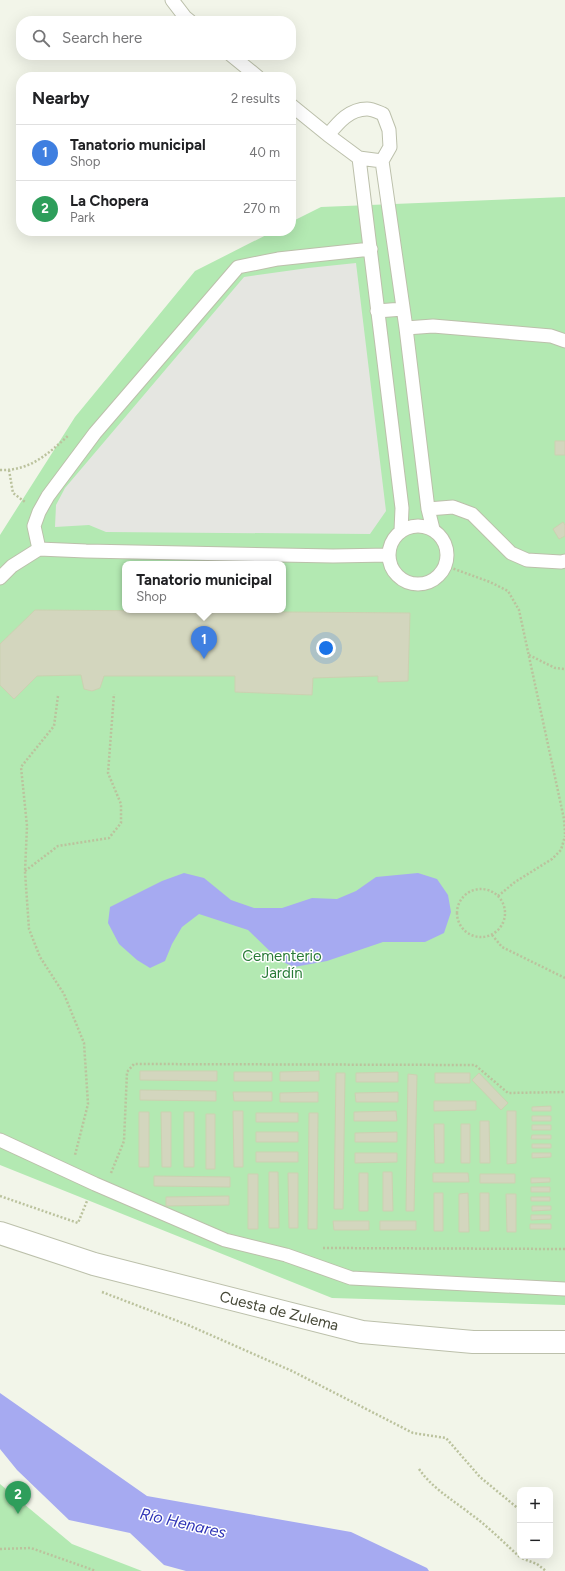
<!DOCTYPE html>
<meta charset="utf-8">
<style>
:root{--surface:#fff;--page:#f2f2f2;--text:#202124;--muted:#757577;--line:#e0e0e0;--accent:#d93025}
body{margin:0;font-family:Figtree,sans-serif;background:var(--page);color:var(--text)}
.controls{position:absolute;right:12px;bottom:12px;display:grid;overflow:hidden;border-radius:8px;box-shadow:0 4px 16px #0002}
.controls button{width:36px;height:36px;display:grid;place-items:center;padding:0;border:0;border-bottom:1px solid var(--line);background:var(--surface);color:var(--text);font:20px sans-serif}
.you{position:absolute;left:326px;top:648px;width:14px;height:14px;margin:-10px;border:3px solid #fff;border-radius:50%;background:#1a73e8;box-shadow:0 0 0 6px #1a73e833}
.badge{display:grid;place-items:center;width:26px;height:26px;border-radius:50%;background:var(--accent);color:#fff;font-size:13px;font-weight:700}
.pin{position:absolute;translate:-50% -33px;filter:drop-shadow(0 1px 2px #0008)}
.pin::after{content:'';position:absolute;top:21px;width:14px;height:12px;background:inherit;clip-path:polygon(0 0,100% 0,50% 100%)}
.popup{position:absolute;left:122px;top:561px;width:164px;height:52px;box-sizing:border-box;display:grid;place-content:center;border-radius:8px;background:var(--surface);filter:drop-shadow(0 1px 3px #0005);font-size:13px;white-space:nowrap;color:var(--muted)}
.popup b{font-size:15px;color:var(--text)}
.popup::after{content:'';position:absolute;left:50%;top:100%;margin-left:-8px;border:8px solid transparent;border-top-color:var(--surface)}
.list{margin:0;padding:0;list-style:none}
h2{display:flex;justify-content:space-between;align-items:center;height:52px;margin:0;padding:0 16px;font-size:17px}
h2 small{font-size:13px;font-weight:400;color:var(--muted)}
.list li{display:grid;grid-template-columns:26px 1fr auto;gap:12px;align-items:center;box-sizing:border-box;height:56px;padding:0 16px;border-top:1px solid var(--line)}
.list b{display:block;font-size:15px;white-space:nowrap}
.list p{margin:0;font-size:13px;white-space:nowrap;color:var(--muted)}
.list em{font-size:13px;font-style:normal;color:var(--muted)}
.icon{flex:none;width:22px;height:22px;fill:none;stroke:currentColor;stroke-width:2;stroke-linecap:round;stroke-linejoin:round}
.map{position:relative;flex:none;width:565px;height:1571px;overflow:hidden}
.search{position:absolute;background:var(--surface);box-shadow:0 4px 16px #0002;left:16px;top:16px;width:280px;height:44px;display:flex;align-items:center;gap:10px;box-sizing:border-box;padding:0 14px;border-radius:16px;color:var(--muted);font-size:15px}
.panel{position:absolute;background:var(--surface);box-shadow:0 4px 16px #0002;left:16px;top:72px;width:280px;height:164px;border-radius:16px}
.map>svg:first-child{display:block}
.green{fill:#b3e9b2;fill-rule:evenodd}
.parking{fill:#e5e6e1}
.water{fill:#a6aaf1}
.building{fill:#d3d6be;stroke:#ccd1b1}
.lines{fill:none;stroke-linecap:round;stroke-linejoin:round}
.service-casing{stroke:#bcc0ab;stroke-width:15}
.minor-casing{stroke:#bcc0ab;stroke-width:24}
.path{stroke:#bbc29d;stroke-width:2.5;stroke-dasharray:2 2;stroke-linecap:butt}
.service{stroke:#fff;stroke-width:13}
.minor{stroke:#fff;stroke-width:22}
.labels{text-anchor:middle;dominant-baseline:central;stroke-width:3;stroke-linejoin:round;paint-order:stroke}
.park-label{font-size:15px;fill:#297b37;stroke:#fff}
.street-label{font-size:15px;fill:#464837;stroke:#fff}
.water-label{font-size:16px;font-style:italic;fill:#2f34b6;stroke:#fff}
</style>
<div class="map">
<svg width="565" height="1571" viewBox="0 0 565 1571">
<rect width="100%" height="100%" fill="#f2f5e9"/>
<path class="green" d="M565 197V1305L332 1298 0 1165V535L75 417 195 271 274 231H291V222L321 207ZM125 564H283V610H125Z
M0 1484 72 1544 142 1571H0Z"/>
<path class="parking" d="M356 263 386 511 370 534 106 532 89 525 55 527 56 505 65 488 244 277 308 268Z"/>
<path class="water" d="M184 873 204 878 231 900 254 908H282L312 898 337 899 356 891 376 877 418 873 437 879 448 895 451 912 444 933 425 942H383L327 961 294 967 279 960 248 930 199 914 182 927 172 944 165 961 150 968 137 960 119 944 108 923 110 907 162 881Z
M0 1393 147 1496 351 1532 427 1568 429 1571H186L164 1565 130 1533 69 1520 17 1470 0 1449Z"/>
<path class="building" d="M555 441H565V455H555Z
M563 522 565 525V536L559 539 553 529Z
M35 610 410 613 408 681 378 682V676L313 678 312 695 235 692V676H104L100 688 92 691 84 689 81 675 37 676 14 699 0 685V644Z
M140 1071H217V1081L140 1080Z
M319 1071V1081H280V1072Z
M234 1072H272V1081H234Z
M398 1072V1082H356V1073Z
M336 1073H345L343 1209H334Z
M435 1073H470V1083H435Z
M479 1073 508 1103 501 1110 472 1080Z
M408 1074 417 1075 414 1211H406Z
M140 1090 216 1091V1101L140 1100Z
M233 1092H272V1101H234Z
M318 1092V1102H280V1093Z
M398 1092V1102H356L355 1093Z
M434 1101H476V1110L434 1111Z
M551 1106V1111H532V1107Z
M233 1111H243V1167H234Z
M396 1111 397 1121H354V1112Z
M507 1111H516V1163L507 1164Z
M139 1112H149V1167H139Z
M161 1112H171V1167H162Z
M184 1112H194V1167H184Z
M256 1113H298V1122H256Z
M309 1113H318L317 1229H308Z
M206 1114H215V1169H206Z
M532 1116H551V1121H532Z
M480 1121H489L490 1163H480Z
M434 1124H444V1163H435Z
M461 1124H470V1163H461Z
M532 1125H551V1130H532Z
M256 1132H298V1142H256Z
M397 1132V1142H355V1133Z
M532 1135H551V1139H531Z
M532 1144H551V1148H532Z
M256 1152H298V1162H256Z
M355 1153H397V1162L355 1163Z
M532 1153H551V1157L532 1158Z
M269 1172H278L279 1228H269Z
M383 1172H392L393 1211H383Z
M288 1173H298V1228H289Z
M359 1173H368V1211H359Z
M433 1173H468L469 1182H433Z
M248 1174H258V1229H248Z
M480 1174H515V1183H480Z
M154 1176 230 1177V1187L154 1186Z
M531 1178H550V1182L531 1183Z
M531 1187H550V1192H531Z
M434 1193H443V1231H434Z
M468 1193 469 1232H459V1194Z
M480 1193H489V1231H480Z
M506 1194H516V1232H507Z
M229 1196V1205L166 1206V1197Z
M531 1197H550V1201H531Z
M532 1206H551V1210L532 1211Z
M531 1215H551V1219L531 1220Z
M333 1221H369V1230H334Z
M380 1221H416V1230H380Z
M530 1224H551V1229H530Z"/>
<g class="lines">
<g class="service-casing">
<path id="service" d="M172 0 185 17 190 21
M231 55 258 77
M291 105 328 135 359 158 382 161
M328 135C338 123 349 109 367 109 372 109 378 112 383 114L389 130 390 147 382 161 406 328 428 509 433 529
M359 158 402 508 401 531
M377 311 403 309
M406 328 433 326 551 336 565 341
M428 509 453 507 472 514 511 553 527 560 561 562 565 561
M389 555a29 29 0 1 1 58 0a29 29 0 1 1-58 0Z
M39 549 34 526 39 512 48 496 95 433 238 267 278 259 371 249
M0 578 12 566 39 549 86 551 333 556 389 555
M0 1140 95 1184 225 1240 286 1255 351 1278 565 1289"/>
</g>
<g class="minor-casing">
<path id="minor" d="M0 1233 94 1264 362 1332 473 1342H565"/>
</g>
<path class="path" d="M0 470C30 471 48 454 69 435
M9 470 13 493 25 502
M446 566 490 582 508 591 519 610 564 819 565 834
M529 655 555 668 565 669
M58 696 54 726 21 767 27 826 25 872 29 929 40 957 64 994 84 1043 88 1104 75 1155
M25 871 58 846 109 838 121 823V804L108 773 114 694
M457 913a24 24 0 1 1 48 0a24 24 0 1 1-48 0Z
M498 896 515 882 552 859 561 850 565 836
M492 935 502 947 565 978
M111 1173 124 1141 127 1072 134 1064 475 1065 508 1093 565 1092
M0 1196 78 1223 87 1201
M323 1248 565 1249
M102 1292 188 1325 292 1371 413 1433 446 1438 480 1477 520 1510
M419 1469C433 1489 453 1500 472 1515 490 1528 505 1544 521 1558
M0 1549 31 1548 96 1571
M523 1556 521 1558 537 1564 546 1571"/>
<use href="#service" class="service"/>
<use href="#minor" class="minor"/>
</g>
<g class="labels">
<g class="park-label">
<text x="282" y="956">Cementerio<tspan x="282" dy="17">Jardín</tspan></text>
</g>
<g class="street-label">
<text transform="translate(279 1311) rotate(14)">Cuesta de Zulema</text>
</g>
<g class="water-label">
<text transform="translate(183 1523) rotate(13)">Río Henares</text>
</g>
</g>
</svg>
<div class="controls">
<button>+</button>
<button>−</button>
</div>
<div class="you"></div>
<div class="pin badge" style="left:204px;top:659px;background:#3f7fe0">1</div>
<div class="popup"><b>Tanatorio municipal</b>Shop</div>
<div class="pin badge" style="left:18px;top:1514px;background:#2e9e5b">2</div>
<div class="search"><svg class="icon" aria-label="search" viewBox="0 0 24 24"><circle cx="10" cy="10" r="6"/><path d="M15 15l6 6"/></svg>Search here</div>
<section class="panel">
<h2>Nearby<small>2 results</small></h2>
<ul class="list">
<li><span class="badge" style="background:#3f7fe0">1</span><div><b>Tanatorio municipal</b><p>Shop</p></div><em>40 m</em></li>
<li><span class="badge" style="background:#2e9e5b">2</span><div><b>La Chopera</b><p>Park</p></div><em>270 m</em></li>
</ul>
</section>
</div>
